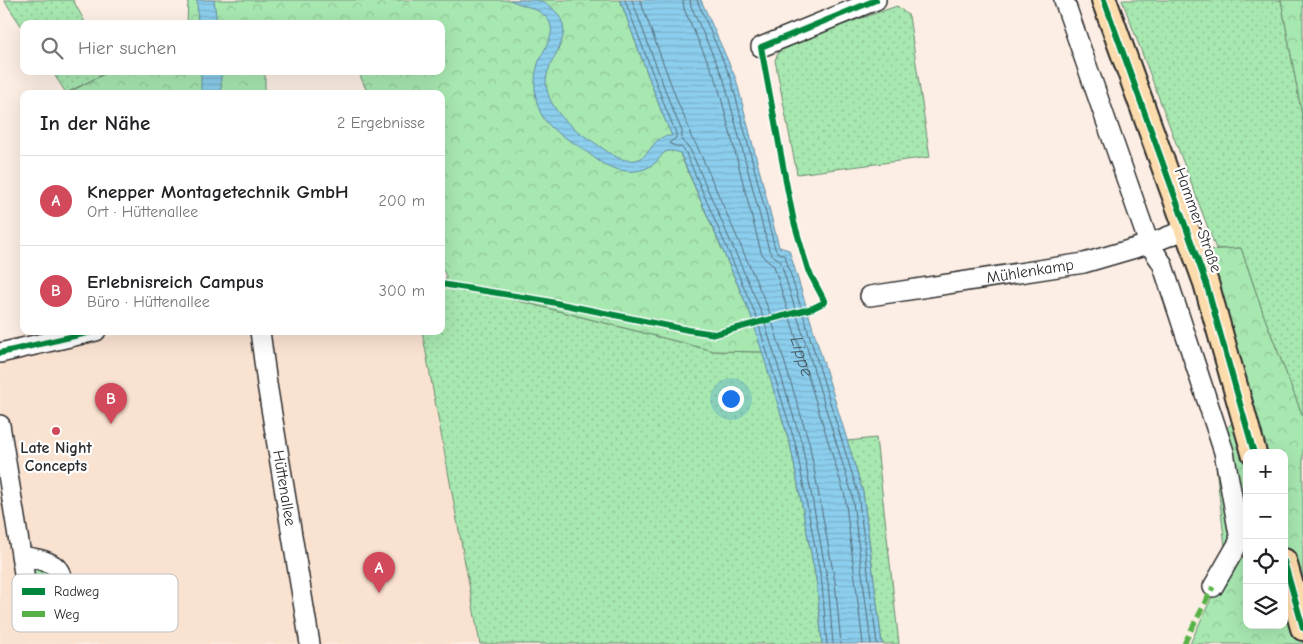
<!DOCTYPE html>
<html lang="de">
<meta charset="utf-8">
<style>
:root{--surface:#fff;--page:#f6f6f6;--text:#202124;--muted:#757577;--line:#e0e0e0;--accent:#d1495b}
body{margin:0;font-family:"Comic Neue",sans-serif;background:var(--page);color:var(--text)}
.controls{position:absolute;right:15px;bottom:15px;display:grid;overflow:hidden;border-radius:10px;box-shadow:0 5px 20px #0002}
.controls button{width:45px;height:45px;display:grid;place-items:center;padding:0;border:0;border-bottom:1px solid var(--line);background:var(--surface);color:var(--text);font:25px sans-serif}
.you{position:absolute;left:730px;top:398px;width:18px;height:18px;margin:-12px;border:4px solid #fff;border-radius:50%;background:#1a73e8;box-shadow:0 0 0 8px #1a73e833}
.badge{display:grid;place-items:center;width:32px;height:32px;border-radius:50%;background:var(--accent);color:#fff;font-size:16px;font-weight:700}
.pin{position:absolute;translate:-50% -41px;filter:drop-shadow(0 1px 2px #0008)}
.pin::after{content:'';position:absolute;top:26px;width:18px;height:15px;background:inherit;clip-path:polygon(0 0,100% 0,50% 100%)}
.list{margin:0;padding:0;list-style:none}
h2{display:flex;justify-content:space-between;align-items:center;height:65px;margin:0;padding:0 20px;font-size:21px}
h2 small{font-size:16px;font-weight:400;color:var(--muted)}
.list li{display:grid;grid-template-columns:32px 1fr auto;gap:15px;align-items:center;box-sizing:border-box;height:90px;padding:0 20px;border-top:1px solid var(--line)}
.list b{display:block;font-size:19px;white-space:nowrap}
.list p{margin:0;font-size:16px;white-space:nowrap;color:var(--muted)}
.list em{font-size:16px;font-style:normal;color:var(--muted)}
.icon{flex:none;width:28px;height:28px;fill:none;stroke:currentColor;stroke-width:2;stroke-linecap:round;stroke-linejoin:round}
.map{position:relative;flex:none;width:1303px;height:644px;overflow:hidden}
.search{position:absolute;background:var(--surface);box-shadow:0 5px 20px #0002;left:20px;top:20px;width:425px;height:55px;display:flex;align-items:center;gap:12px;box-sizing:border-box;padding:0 18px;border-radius:10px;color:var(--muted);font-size:19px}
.panel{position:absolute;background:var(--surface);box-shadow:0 5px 20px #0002;left:20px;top:90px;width:425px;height:245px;border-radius:10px}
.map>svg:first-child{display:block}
.built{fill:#fae2d1}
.grass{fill:url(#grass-dots);stroke:#69896e}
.forest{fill:url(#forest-crowns);stroke:#69896e;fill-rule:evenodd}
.water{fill:url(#water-rules);stroke:#658d9f}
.pier{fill:#fceee4}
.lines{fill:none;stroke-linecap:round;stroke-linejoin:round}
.shore{stroke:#526c79;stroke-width:1}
.minor-casing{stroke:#2b2b2b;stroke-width:22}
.major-casing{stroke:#2b2b2b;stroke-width:28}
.minor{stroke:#fff;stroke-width:19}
.major{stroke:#fcdcac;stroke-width:24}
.quiet{stroke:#56b246;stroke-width:5;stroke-dasharray:10 5;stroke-linecap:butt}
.cycleway-casing{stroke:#fff;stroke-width:9}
.cycleway{stroke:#00873e;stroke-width:6}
.poi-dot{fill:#d1495b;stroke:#fff;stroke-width:2}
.labels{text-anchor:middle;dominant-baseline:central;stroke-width:4.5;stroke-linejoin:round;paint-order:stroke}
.street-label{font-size:16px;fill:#2b2b2b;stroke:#fff}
.poi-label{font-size:16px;font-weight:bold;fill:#2b2b2b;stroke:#fff}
.water-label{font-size:18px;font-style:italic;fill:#485c65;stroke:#fff}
.key{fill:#fff;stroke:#bfbfbf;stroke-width:1}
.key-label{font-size:14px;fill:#2b2b2b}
</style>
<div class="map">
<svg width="1303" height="644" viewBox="0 0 1303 644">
<defs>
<pattern id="grass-dots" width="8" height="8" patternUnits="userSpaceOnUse" patternTransform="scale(1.25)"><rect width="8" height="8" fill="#a7e7b0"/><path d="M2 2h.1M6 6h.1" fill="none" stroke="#90c698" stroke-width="1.8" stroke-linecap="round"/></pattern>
<pattern id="forest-crowns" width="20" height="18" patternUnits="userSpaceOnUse" patternTransform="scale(1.25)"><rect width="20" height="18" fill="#a7e7b0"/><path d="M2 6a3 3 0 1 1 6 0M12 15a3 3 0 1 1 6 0" fill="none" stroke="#90c698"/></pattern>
<pattern id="water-rules" width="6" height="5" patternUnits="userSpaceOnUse" patternTransform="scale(1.25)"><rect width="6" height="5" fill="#8cceed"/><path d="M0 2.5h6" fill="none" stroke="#79b1cb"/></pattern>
</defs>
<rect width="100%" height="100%" fill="#fceee4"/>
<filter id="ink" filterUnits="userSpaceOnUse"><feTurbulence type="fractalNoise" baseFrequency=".02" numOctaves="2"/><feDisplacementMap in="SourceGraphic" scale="10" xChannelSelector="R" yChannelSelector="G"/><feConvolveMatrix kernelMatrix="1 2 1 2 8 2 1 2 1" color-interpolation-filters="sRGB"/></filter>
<g filter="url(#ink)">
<path class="built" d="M135 331H422L481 644H0V357Z"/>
<path class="grass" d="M4 0H73L86 24H24V30Z
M1122 0H1281L1303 121V417L1264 316 1241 248 1216 249Z
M897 6 909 16 930 157 797 174 775 60 780 49 786 44Z
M52 71H110L66 93Z
M441 281 714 351 763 352 791 448 817 585 822 644H480L422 331H441Z
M876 438 899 644H882L863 492 847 441Z
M35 568H42L54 578 55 588C38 604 34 585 32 571Z"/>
<path class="forest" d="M188 0H620L662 113 751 315 763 352 714 351 446 282V276L441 266V94H368L359 73 265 72V94H66L110 71H441V24H187Z
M1281 0H1303V121Z
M1241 248 1264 316 1303 417V644H1190L1227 564 1213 441 1250 406 1206 250ZM1247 453H1284V625H1247Z"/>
<path class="water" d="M197 0H214L217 24H198Z
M510 0C518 0 528 0 536 0 552 3 567 20 563 36 559 55 542 70 547 90 553 115 575 130 595 143 607 151 620 163 636 160 648 158 652 142 661 138 664 136 669 136 672 136L662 113 620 0H701L736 79 779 247 789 250 863 492 882 644H822L817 585 791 448 751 315 680 153C675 151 670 150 665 152 661 155 659 160 655 163 641 174 624 173 608 166 598 162 589 153 580 147 570 140 557 134 549 125 534 110 532 83 538 64 542 50 557 36 549 21 542 8 522 6 510 0Z
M201 71H221V94H201Z"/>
<path class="pier" d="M809 307 810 312 752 327 751 322Z"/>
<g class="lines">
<g class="shore">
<path d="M625 0 666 109 676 133V138L670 142V144L682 148 685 151 755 313 796 446 822 584 827 644"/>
<path d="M632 0 671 106 682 131V141L690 149 761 311 802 444 828 583 833 644"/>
<path d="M640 0 678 103 689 128 691 137 697 146 768 308 809 442 835 582 841 644"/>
<path id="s1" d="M683 0 684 9 717 82 761 252 765 259 774 266 845 496 863 644"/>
<path d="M690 0 691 6 724 80 769 250 772 255 780 260 852 494 871 644"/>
<path d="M697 0 731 79 775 248 777 252 785 256 858 493 877 644"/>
</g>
<g class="minor-casing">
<g id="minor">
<path d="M1064 0 1149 244 1162 263 1224 452 1240 540 1213 587"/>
<path d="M761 47 876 0"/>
<path id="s2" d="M870 296 1084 263 1149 244 1187 229"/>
<path id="s3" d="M260 331 267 384 310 644"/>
<path d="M0 353 96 331"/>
<path d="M0 425 28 598C41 604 49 602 61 596 68 563 47 560 21 556"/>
</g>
</g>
<g class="major-casing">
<path id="major" d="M1104 0 1206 283 1254 453
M1284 561 1303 628"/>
</g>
<use href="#minor" class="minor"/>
<use href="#major" class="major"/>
<path class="quiet" d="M1184 644 1213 587"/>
<g class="cycleway-casing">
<path id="cycleway" d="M1104 0 1206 283 1254 453
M441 284 541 300 688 330 715 334 813 308 825 302 808 270 794 222 787 187 761 47 876 0
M0 353 96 331
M1284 561 1303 628"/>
</g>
<use href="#cycleway" class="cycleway"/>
</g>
</g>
<circle class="poi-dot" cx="56" cy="431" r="5"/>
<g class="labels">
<g class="street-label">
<text transform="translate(1198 220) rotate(70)">Hammer Straße</text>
<text stroke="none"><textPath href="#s2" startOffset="162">Mühlenkamp</textPath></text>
<text stroke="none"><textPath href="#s3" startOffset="159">Hüttenallee</textPath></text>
</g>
<g class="poi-label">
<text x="56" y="448">Late Night<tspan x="56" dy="18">Concepts</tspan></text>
</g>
<g class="water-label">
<text stroke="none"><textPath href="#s1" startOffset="379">Lippe</textPath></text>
</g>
</g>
<rect x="12" y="574" width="166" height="58" rx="8" class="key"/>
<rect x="22" y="588" width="23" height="7" fill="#00873e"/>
<rect x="22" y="611" width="23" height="6" fill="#56b246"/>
<g class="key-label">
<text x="54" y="596">Radweg</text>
<text x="54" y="619">Weg</text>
</g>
</svg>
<div class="controls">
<button>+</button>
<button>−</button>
<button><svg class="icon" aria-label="locate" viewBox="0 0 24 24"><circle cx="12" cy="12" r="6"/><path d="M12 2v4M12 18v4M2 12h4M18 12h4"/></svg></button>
<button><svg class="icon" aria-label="layers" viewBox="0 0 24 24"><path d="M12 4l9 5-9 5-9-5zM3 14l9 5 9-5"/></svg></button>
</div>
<div class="you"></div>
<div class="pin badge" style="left:379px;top:593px">A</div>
<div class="pin badge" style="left:111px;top:424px">B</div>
<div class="search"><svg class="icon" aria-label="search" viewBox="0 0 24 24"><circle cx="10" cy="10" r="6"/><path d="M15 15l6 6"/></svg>Hier suchen</div>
<section class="panel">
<h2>In der Nähe<small>2 Ergebnisse</small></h2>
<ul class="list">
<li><span class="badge">A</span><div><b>Knepper Montagetechnik GmbH</b><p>Ort · Hüttenallee</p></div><em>200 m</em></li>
<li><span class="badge">B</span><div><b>Erlebnisreich Campus</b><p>Büro · Hüttenallee</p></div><em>300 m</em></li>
</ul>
</section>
</div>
